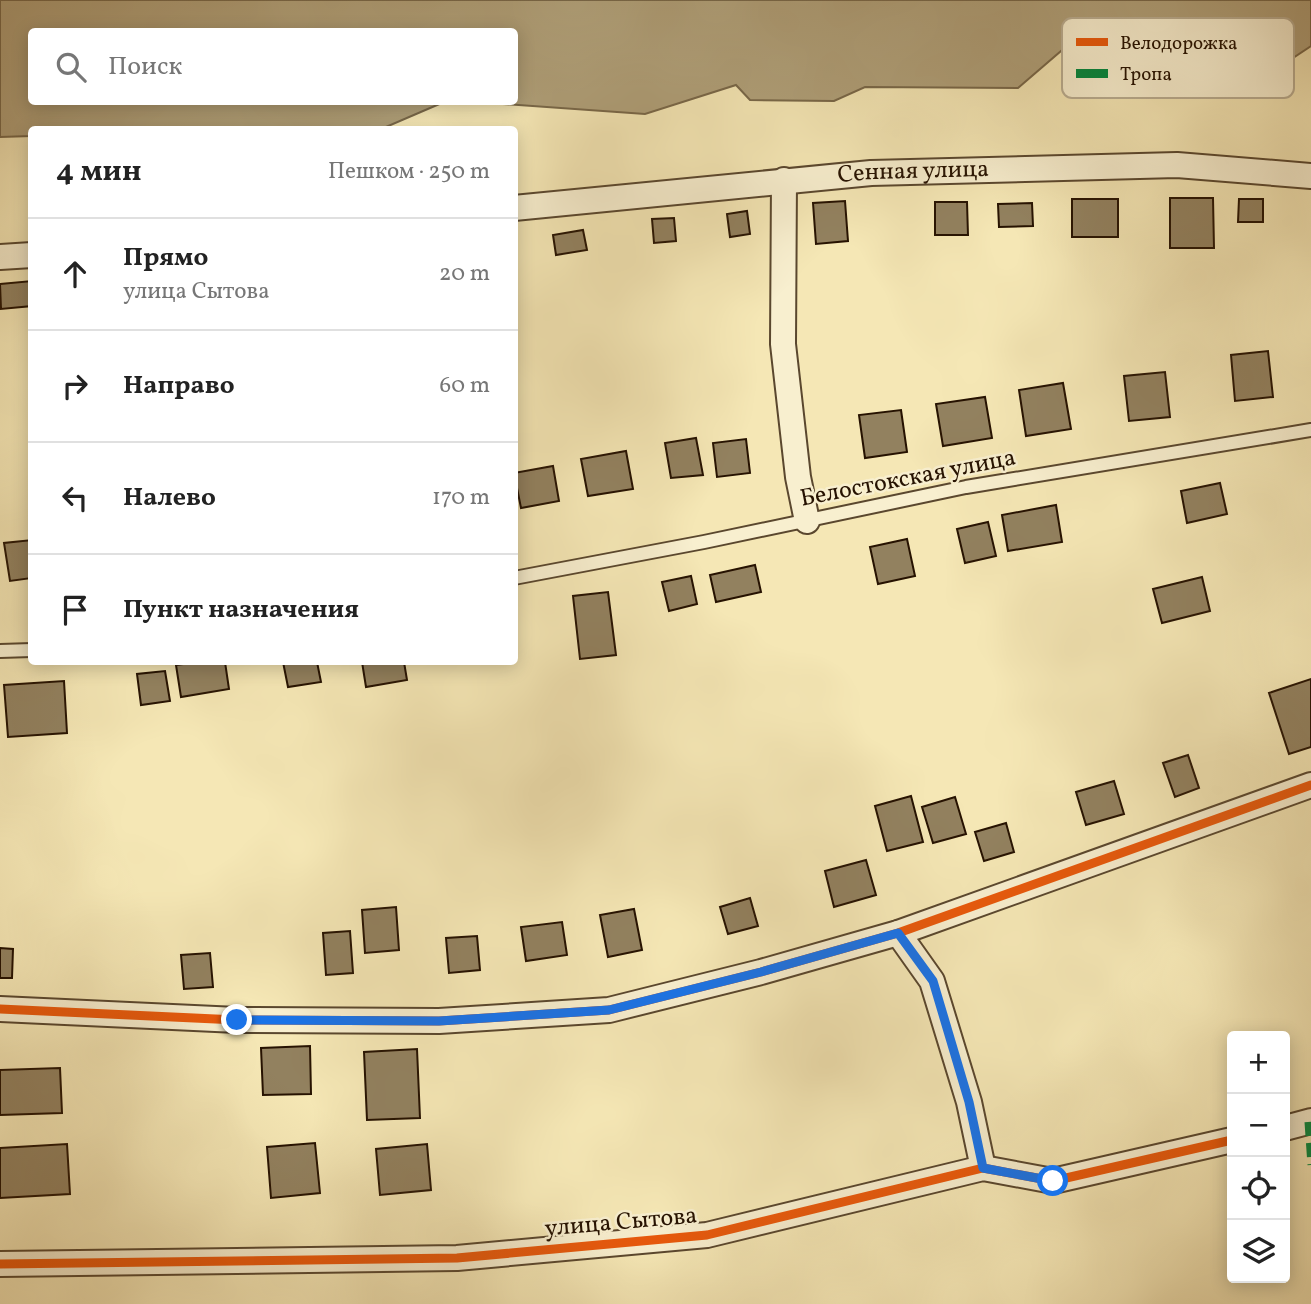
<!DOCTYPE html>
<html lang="ru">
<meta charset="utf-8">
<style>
:root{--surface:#fff;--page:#f2f2f2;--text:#222;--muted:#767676;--line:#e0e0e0}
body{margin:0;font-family:Vollkorn,serif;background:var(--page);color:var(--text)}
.controls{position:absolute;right:21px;bottom:21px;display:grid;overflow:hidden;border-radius:7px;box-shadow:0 4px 18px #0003}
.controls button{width:63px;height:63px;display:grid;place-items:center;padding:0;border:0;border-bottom:2px solid var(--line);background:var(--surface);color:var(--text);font:35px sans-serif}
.stop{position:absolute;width:21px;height:21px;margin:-16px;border:5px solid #1a73e8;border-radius:50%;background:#fff}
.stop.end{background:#1a73e8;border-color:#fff;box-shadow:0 2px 7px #0008}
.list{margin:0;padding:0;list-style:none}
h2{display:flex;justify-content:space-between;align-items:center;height:91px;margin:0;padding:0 28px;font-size:30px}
h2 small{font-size:23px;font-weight:400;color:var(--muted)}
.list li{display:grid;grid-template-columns:46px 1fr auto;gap:21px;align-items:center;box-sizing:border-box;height:112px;padding:0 28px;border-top:2px solid var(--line)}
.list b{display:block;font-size:26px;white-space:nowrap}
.list p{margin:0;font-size:23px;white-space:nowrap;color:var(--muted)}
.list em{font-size:23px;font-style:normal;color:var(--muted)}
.icon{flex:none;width:38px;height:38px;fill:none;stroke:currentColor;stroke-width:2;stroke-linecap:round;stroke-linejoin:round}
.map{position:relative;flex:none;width:1311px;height:1304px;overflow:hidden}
.search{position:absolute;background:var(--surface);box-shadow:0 4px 18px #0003;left:28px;top:28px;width:490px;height:77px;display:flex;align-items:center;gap:18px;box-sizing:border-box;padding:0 24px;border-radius:7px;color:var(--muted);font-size:26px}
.panel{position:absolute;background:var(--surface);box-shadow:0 4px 18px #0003;left:28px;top:126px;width:490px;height:539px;border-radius:7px}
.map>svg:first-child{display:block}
.water{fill:#af9f78;stroke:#786748;stroke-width:2}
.building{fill:#92815f;stroke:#261201;stroke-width:2}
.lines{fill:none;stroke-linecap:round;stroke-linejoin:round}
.service-casing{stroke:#5a472e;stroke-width:16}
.minor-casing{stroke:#5a472e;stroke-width:28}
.service{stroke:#f8efcf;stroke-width:12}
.minor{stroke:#f8efcf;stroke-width:24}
.quiet{stroke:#00873e;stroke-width:7;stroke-dasharray:14 7;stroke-linecap:butt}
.cycleway-casing{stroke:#f8efcf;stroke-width:13}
.cycleway{stroke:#e8590c;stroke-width:9}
.route{stroke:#1a73e8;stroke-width:9}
.labels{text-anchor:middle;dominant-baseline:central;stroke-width:5;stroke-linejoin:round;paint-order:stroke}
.street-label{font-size:24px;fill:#261201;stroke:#f8efcf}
.key{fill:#f8efcf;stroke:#b9ad91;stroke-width:2}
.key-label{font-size:19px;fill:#261201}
</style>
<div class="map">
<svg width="1311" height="1304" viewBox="0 0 1311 1304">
<rect width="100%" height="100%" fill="#f5e7b5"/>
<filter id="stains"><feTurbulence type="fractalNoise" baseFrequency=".00286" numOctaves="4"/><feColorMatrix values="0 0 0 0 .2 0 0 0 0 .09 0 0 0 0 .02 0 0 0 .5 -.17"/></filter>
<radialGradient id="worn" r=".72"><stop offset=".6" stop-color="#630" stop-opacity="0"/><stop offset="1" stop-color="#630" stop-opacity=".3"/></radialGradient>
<path class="water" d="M0 0H1311V46L1275 70 1188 47 1157 69 1075 39 1018 88 865 87 834 101 750 100 736 85 645 114 475 102H514V32H32V102H444L386 127 32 130 31 136 0 137Z"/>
<path class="building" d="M1170 198H1213L1214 248H1170Z
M1072 199H1118V237H1072Z
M1239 199H1263V222H1238Z
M845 201 848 241 816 244 813 203Z
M935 202H967L968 235H935Z
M1032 203 1033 226 999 227 998 204Z
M747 211 750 234 730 237 727 214Z
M674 218 676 241 654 243 652 219Z
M583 230 587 250 556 255 553 235Z
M32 281V306L1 309 0 284Z
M1268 351 1273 397 1235 401 1231 355Z
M1165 372 1170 417 1129 421 1124 376Z
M1063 383 1071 429 1026 436 1019 390Z
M985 397 992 438 943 446 936 404Z
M901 410 907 452 865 458 859 415Z
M696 438 703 475 671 478 665 443Z
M746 439 750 473 717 477 713 443Z
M626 451 633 489 588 496 581 459Z
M553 466 559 501 521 508 514 473Z
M1220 483 1227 514 1187 523 1181 491Z
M1056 505 1062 542 1008 551 1002 515Z
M988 522 996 556 965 563 957 529Z
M907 539 915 576 878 584 870 547Z
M32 540V578L10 581 4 543Z
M755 565 761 592 716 602 710 575Z
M691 576 697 604 669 611 662 582Z
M1202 577 1210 611 1162 623 1153 589Z
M608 592 616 655 580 659 573 596Z
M198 662H225L229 689 181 697 176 665Z
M283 662H317L321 682 288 687Z
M362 662H404L407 680 366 687Z
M165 671 170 701 141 705 137 674Z
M1311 679V747L1289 754 1269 693Z
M64 681 67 733 8 737 4 685Z
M1188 755 1199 788 1175 797 1163 763Z
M1114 781 1124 814 1086 825 1076 792Z
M911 796 923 842 887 851 875 806Z
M955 797 966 834 933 843 922 807Z
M1006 823 1014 852 984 861 975 832Z
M866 860 876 895 834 907 825 871Z
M750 898 758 926 728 934 720 907Z
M396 907 399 950 365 953 362 910Z
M634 909 642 950 608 957 600 915Z
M562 922 567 955 526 961 521 927Z
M350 931 353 973 326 975 323 933Z
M477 936 480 970 449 973 446 938Z
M0 948 13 949 12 978H0Z
M210 953 213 987 184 989 181 955Z
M310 1046 311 1094 263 1095 261 1048Z
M417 1049 420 1118 367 1120 364 1052Z
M60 1068 62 1113 0 1115V1070Z
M315 1143 320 1193 271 1198 267 1147Z
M67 1144 70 1194 0 1198V1148Z
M427 1144 431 1190 380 1195 376 1149Z"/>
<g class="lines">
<g class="service-casing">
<path id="service" d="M514 578 704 542 966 487 1311 430
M0 651 32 650"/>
</g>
<g class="minor-casing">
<g id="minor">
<path d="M784 180 783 344 798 477 807 521"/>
<path id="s1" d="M514 208 871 173 1177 165 1311 176"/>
<path d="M0 257 32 255"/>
<path d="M898 933 932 981 969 1102 983 1168"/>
<path d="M0 1009 237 1020 439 1021 609 1010 761 972 898 933 1311 785"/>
<path d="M1285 1128 1311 1121"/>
<path d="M0 1264 457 1258 707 1235 983 1168 1053 1181 1232 1140"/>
</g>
</g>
<use href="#service" class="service"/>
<use href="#minor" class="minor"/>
<path class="quiet" d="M1308 1122 1311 1165"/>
<g class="cycleway-casing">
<path id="cycleway" d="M0 1009 237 1020 439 1021 609 1010 761 972 898 933 1311 785
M0 1264 457 1258 707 1235 983 1168 1053 1181 1232 1140"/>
</g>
<use href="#cycleway" class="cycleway"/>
</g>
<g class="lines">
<path class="route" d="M237 1020 439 1021 609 1010 761 972 898 933 933 981 969 1102 983 1168 1053 1181"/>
</g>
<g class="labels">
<g class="street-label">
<text stroke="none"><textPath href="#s1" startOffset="401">Сенная улица</textPath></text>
<text transform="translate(908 479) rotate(-11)">Белостокская улица</text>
<text transform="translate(621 1223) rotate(-5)">улица Сытова</text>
</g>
</g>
<rect x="1062" y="18" width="232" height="80" rx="10" class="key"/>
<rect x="1076" y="38" width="32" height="8" fill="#e8590c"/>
<rect x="1076" y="69" width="32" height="9" fill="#00873e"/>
<g class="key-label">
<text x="1120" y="49">Велодорожка</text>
<text x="1120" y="80">Тропа</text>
</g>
<rect width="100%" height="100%" filter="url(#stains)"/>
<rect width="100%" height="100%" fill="url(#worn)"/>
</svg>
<div class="controls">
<button>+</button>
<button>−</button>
<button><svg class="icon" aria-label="locate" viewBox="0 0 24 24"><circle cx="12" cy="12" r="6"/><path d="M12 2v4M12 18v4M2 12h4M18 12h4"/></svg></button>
<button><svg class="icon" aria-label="layers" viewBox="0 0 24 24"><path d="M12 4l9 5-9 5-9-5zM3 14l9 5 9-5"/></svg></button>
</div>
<div class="stop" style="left:1053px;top:1181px"></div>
<div class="stop end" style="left:237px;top:1020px"></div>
<div class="search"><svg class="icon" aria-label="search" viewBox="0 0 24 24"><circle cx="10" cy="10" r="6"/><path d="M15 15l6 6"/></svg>Поиск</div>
<section class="panel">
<h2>4 мин<small>Пешком · 250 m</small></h2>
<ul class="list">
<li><svg class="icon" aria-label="ahead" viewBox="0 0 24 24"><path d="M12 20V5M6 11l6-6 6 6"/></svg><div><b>Прямо</b><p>улица Сытова</p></div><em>20 m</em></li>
<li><svg class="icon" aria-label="right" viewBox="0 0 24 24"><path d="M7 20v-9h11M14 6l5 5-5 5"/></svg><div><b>Направо</b></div><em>60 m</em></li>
<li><svg class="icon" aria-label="left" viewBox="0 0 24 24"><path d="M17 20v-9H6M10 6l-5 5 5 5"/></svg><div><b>Налево</b></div><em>170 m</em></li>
<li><svg class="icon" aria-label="arrive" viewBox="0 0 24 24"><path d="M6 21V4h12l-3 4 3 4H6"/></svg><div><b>Пункт назначения</b></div></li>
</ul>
</section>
</div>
